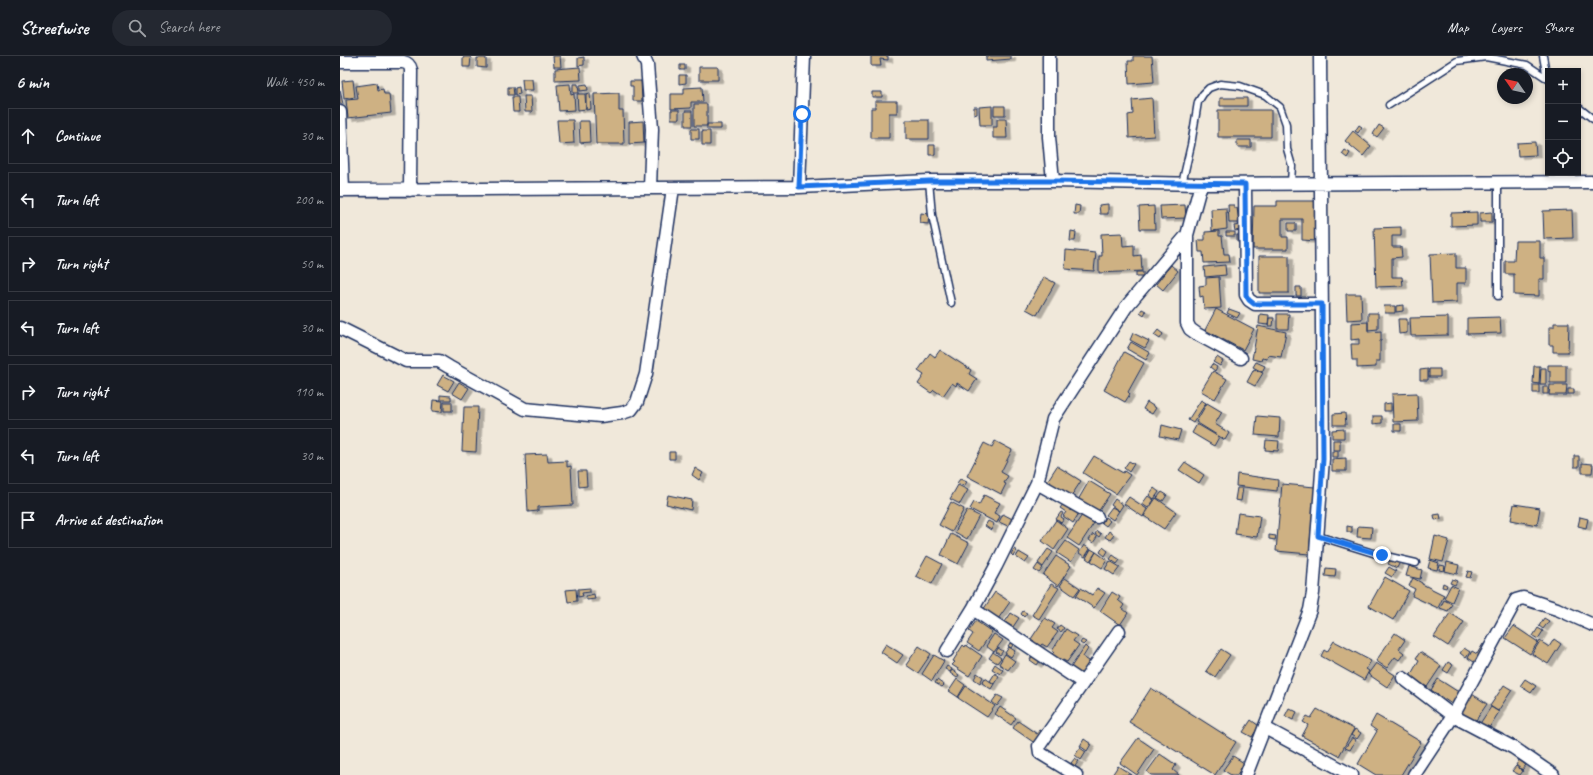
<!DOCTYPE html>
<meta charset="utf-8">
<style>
:root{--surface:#171b24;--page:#242831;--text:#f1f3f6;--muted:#9ea1a6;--line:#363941}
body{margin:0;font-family:Caveat,sans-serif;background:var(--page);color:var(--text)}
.controls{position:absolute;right:12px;top:12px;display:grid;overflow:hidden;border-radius:0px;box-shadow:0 2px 6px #0003}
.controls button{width:36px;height:36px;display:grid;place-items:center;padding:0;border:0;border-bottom:1px solid var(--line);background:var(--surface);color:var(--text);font:20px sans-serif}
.compass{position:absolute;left:1157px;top:12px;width:36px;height:36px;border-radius:50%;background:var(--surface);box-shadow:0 2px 6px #0003;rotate:304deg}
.stop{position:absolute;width:12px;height:12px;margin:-9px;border:3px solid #1a73e8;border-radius:50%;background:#fff}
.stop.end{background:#1a73e8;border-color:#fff;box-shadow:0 1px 4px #0008}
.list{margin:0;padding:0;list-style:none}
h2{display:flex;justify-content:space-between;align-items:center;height:52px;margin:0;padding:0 16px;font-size:17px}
h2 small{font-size:13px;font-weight:400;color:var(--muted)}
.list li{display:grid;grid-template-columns:26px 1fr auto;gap:12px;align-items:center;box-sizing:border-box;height:56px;margin:0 8px 8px;padding:0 8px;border:1px solid var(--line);border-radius:0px}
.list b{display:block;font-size:15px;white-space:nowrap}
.list em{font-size:13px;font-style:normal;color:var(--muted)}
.icon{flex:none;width:22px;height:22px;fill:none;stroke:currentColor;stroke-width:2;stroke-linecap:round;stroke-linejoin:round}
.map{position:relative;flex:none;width:1253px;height:719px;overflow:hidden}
header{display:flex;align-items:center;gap:24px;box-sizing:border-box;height:56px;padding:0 20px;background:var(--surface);border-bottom:1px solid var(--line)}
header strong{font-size:19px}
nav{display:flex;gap:22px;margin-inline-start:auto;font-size:14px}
.search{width:280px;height:36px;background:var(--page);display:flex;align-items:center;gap:10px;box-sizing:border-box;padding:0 14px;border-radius:22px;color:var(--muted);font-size:15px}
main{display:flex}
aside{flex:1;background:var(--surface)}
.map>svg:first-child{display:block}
.building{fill:#ceb183;stroke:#1b2f5e;filter:url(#shadow)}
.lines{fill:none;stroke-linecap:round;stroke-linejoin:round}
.lane-casing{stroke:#1b2f5e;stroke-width:9}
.street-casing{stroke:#1b2f5e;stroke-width:15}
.lane{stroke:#fff;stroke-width:6}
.street{stroke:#fff;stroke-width:12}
.route{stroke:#1a73e8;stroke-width:5}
</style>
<header>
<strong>Streetwise</strong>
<div class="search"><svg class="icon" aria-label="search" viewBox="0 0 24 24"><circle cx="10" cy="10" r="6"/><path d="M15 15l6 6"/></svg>Search here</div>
<nav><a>Map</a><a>Layers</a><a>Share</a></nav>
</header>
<main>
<aside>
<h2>6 min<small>Walk · 450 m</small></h2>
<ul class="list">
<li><svg class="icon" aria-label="ahead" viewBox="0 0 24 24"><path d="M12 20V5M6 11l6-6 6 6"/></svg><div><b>Continue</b></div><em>30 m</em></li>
<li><svg class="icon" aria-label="left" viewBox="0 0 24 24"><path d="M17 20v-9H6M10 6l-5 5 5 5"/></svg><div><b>Turn left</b></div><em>200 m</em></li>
<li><svg class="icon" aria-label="right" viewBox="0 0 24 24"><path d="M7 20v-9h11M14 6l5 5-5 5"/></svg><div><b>Turn right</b></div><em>50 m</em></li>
<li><svg class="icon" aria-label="left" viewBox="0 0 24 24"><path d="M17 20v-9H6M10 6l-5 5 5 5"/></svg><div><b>Turn left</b></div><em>30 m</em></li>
<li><svg class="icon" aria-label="right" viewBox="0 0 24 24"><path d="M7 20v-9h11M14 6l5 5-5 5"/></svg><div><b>Turn right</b></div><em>110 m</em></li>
<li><svg class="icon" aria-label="left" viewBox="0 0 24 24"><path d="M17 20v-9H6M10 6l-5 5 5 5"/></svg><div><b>Turn left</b></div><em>30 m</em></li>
<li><svg class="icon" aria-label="arrive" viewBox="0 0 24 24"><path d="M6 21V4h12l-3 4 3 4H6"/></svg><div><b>Arrive at destination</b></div></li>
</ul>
</aside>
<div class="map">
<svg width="1253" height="719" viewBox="0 0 1253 719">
<defs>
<filter id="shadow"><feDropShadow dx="4.5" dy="2.5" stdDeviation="0" flood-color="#0004"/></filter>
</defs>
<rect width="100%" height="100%" fill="#f0e8da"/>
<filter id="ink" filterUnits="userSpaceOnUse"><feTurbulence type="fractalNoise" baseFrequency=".025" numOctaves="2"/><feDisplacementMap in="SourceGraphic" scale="8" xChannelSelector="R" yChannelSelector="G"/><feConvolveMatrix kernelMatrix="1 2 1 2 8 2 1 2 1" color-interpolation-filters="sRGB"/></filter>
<g filter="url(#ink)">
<path class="building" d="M213 0H220L221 11H214Z
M531 0H548V4L540 3 541 10H531Z
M646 0H671V3L646 5Z
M793 0H812L814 26 789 28 788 5H793Z
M123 1H131L130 11H123Z
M244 1V9L238 10V2Z
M137 2H146V12L137 11Z
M340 9H345V14H340Z
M240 11 241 24 215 25V13Z
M359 11H378V24H359Z
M339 19H346V27L339 28Z
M182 23H192L193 34H183Z
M13 24 15 41 4 43 2 25Z
M290 25H301L302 45H293V30H290Z
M37 27 38 34 43 33 44 38H49L51 57 8 62 6 44 18 43 16 30Z
M230 28 231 39 234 38 235 54 219 55 217 29Z
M233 28H238L239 37H233Z
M247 28 248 34 240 35V29Z
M168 31H173L174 39H168Z
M179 31 180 38 175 39V32Z
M362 31 363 46H351V52L331 53V38H344V32Z
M0 34 3 48H0Z
M532 36H542V41H532Z
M250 37 251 53 246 54V38Z
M279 37V55H283L284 88H256L254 38Z
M237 38H245L246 53 238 54Z
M184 40H191L192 56H185Z
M172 41H178L179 56H173Z
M812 42 814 80 789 82 788 59 793 58 792 44Z
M880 42H907V50H880Z
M535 45H557V57H549V82H531V52H535Z
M354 48H367V70H354Z
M652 50V69H640L639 51Z
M654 50H665V59H654Z
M634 51H637V58L634 59Z
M331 54H339V63H331Z
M878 54H931V81H878Z
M345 55H352V70H345Z
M657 63H666L667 82H653V71H657Z
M217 64H233L234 87 219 88Z
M566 64H589V83H566Z
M239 65H249L250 86 240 87Z
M303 65 304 87 289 88V66Z
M367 68H381V73H367Z
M1019 69 1022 71 1018 77 1015 75Z
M1039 69 1044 72 1037 81 1033 78Z
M351 73H359V83H351Z
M362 75H370V89H362Z
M1013 75 1031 90 1023 100 1005 85Z
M897 84H911V91H897Z
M1195 86 1196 99 1178 100 1177 87Z
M589 89H595V99H589Z
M1005 94 1010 97 1007 102 1002 98Z
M937 145H976V185L962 184V163H942V181H948V193H913L914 150H937Z
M768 148V158H760L759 149Z
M735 149 740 150 739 158H734Z
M845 149 846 162 821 163 820 150Z
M888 149H894V152H897L899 167H889Z
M814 150 815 173H800L799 151Z
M886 152 887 173 872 175 871 153Z
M1232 154 1233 182 1204 183 1203 155Z
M1137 156V169L1111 170V157Z
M1152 156V166H1140V157Z
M581 157 589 158 588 168 580 167Z
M948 167H956V175H948Z
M901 169V174L895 175 894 170Z
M1061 171V180H1052V191H1061L1062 201 1052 202V221H1062L1063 230 1036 231 1034 172Z
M731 175 736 176 735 185H730Z
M879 175V180H882L884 198H889L890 206 864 207 863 196H859L858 184H865V176Z
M886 176H895V180H886Z
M782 177 783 190 794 189V200L801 199 802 215 759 217V200H762L761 178Z
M897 179H901L902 185 897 186Z
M1175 185H1200V202H1204V223H1199V240L1174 239V218H1165V205H1174Z
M726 194 756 197 754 215 725 213Z
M1116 197V212H1126V227H1117V246L1092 247 1090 198Z
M919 200H949V237H919Z
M831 209 838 215 823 234 816 228Z
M885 209 886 219 865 221 864 211Z
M796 216H803V221H796Z
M704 221 715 227 697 259 686 253Z
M879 221 881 252 864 253 863 240 860 241 859 230 866 229V222Z
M956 231H961V240H956Z
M1006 238H1021L1022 263 1007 264Z
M1063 249V255L1056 256V250Z
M1044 250H1055V257H1045Z
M802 253 806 255 804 259 800 256Z
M876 253 914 273 903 294 865 274Z
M889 253 900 257 897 262 887 257Z
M1028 257H1038V273L1028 274Z
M920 258 929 259 928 269 919 268Z
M937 258H949L948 273H937Z
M1108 261V279L1071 280 1070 262Z
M1160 261 1161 277 1127 278V262Z
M929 262H934L933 270H928Z
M1058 263H1067V277L1059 278Z
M1028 266V276L1041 275V285H1040V305H1036V311L1017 312V304H1012L1011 288H1019V283L1011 284V267Z
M1214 267H1229L1228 296H1213V289H1209V271H1214Z
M918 270 946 276 941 301 928 299 927 303 922 302 921 305 912 303Z
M818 274 823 278 820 283 814 279Z
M793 277 809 285 805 292 790 284Z
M791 286 810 297 806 304 787 293Z
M600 294 631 314 629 318 637 323 629 335 617 327 616 330 612 327 603 340 594 334 591 337 578 328 584 319 578 315 590 297 595 301Z
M784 296 804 307 788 336 790 338 785 346 764 334Z
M877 301 883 305 880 310 873 306Z
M916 306 925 310 922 316 913 311Z
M872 308 877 311 875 315 870 311Z
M1208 309H1226V327H1210V315H1208Z
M1194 310H1200L1199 328 1193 327Z
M1201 312H1206V328H1200Z
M914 313 923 317 915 330 907 326Z
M1088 313V324H1080V314Z
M1089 313H1100V321H1089Z
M873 315 887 323 875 343 861 335Z
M103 319 114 325 108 335 97 329Z
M119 326 129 332 122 343 112 337Z
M1193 329H1199V337H1193Z
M1210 329H1227L1226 339H1209Z
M1203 331H1208V338H1203Z
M1228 333H1234V338H1228Z
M1077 337 1078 365 1053 366 1052 338Z
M100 339 111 340V344H100Z
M93 344 103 345 102 356 92 355Z
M861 344 866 347 853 367 848 364Z
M104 346H112V355H104Z
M807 346 816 352 812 358 803 353Z
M867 347 882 356 875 368 889 377 885 384 856 366Z
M1051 347V355H1044V348Z
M124 351H138L136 396 122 395Z
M1005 357 1006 369H993V358Z
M917 360 940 362 939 381 915 379Z
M1033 360H1042V367L1033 368Z
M857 368 879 381 874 390 852 377Z
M1054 368H1061V375H1054Z
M822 369 841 374 838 384 820 380Z
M1004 373V382H992V374Z
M926 384 939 385 938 395 925 394Z
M993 384H1000V394H993Z
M655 385 672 394 661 416 668 420 664 427 666 428 661 438 627 420 644 387 652 391Z
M992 395H998V401H992Z
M329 396H335V403H329Z
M207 398 208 406 227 405V411L231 410 233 449 198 451V455L188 456 185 399Z
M754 400 783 417 784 415 790 419 776 438 743 417Z
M1234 400H1239V411H1234Z
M1006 402V415H992V403Z
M789 405 794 408 789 416 784 412Z
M845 406 864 419 859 427 839 414Z
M1242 407 1253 408 1252 417H1242Z
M717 410 741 425 730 442 706 427Z
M355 412 363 417 359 424 352 419Z
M238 415H246L247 430 239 431Z
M897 418 938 424 937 435 896 430Z
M620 423 627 426 624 430 617 427Z
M749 425 770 438 758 456 738 444Z
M942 428 975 431 969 498 936 495Z
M618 429 628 434 620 448 610 443Z
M814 432 819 436 814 443 809 439Z
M897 432H903L901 445 895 444Z
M822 436 827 439 823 445 817 442Z
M328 439 352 444 351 454 326 448Z
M644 439 660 447 654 457 660 460 657 467 630 453 634 446 639 449Z
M808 440 814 444 808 452 802 448Z
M789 441 807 453 803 461 784 448Z
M816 442 836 456 824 473 804 460Z
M775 443 783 449 779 455 771 449Z
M611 446 624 453 612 476 599 469Z
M724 447 739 457 733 467 723 460 726 456 720 452Z
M1174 448 1200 452 1197 469 1171 464Z
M772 451 779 455 773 464 766 459Z
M627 454 639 460 627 483 615 476Z
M721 456 723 457 721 461 724 463 721 467 716 463Z
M898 457 920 460 917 481 895 478Z
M663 458 674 464 670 471 659 466Z
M1100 458 1101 463 1095 464 1094 459Z
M742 459 754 467 739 490 727 482Z
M765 461 770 465 766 470 762 467Z
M1240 461 1248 463 1246 472 1238 470Z
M716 464 728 473 714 494 702 485Z
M648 465 654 468 651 474 645 470Z
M1007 470 1012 471V476H1007Z
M1018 470 1032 471 1031 482 1017 481Z
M757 475 761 478 759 481 755 478Z
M769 475 774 479 770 484 765 481Z
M611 478 629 487 618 508 601 499Z
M753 478 757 481 753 487 749 484Z
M929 479 936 480 935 484 929 483Z
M1095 480 1109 484 1103 506 1090 503Z
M726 485 739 494 731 506 717 497Z
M744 489 750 493 745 501 739 497Z
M763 491 768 495 765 500 760 496Z
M674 493 677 495 673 500 671 498Z
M708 493 713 496 703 511 698 507Z
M751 493 756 496 750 505 746 502Z
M679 496 689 502 685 507 676 501Z
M756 496 767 504 762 512 751 505Z
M773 499 780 504 777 508 770 503Z
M587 500 602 508 592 528 576 520Z
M716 500 731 510 718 530 703 519Z
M1051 502 1060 506 1057 512 1048 508Z
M1090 504 1099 507 1097 514 1088 512Z
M770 505 780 511 774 519 765 513Z
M1107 506 1119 509 1117 518 1105 515Z
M698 508 703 512 699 517 694 514Z
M1100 509 1105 510 1104 515 1099 514Z
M1069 510 1082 514 1080 523 1066 520Z
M1049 511 1056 515 1052 521 1045 517Z
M986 512 996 513 995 521 985 520Z
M1128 515 1132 516 1130 522 1126 521Z
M1045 521 1069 535 1053 564 1029 550Z
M725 522 740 532 734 540 720 530Z
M1073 522 1082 527V528L1104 539 1098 552 1072 540 1075 533 1069 530Z
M1112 523 1117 525 1115 529 1110 527Z
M1103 527 1107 529 1106 532 1102 531Z
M711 528 719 532 699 563 692 559Z
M1111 529 1118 532 1112 546 1104 542Z
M250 532V536L242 537 243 540 238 541V533Z
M741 532 752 539 757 532 765 537 754 552 736 540Z
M236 533 237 545 228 546 226 534Z
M655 536 670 546 658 563 643 554Z
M772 536 780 541 778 544 784 549 782 552 788 557 780 569 760 555Z
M254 538 255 543 247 544 246 540Z
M1104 544 1112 548 1108 555 1100 552Z
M683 555 687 557 684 561 681 558Z
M671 557 679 562 673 571 665 566Z
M1110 557 1124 566 1108 590 1094 581Z
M705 562 715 568 712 572 718 576 707 591 702 588 699 591 692 587 694 585 691 583Z
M1204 562 1209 565 1203 573 1199 570Z
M636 565 652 576 639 595 627 587 633 578 629 575Z
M720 569 724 572 721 576 717 573Z
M1174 570 1198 586 1190 598 1165 582Z
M1198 572 1203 575 1198 583 1193 580Z
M726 573 737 580 733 585 739 589 727 606 723 604 722 606 711 599 714 596 712 595Z
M1055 577 1065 584 1059 593 1064 597 1059 604 1055 601 1047 612 1036 605Z
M654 578 663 584 654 596 646 590Z
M1214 583 1221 588 1208 608 1192 598 1200 585 1209 591Z
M742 584 746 586 743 589 740 587Z
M994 585 1031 605 1026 613 1029 615 1024 624 981 600 984 594 987 596Z
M670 587 673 589 671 592 668 590Z
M546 588 563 599 557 607 541 596Z
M1143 588 1148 592 1137 608 1128 602 1132 595 1137 598Z
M623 589 625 591 626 589 642 600 629 620 612 609 615 606 613 605Z
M579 590 591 598 578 617 566 609Z
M745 590 748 593 743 601 752 607 743 620 731 611Z
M669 591 675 595 671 601 665 597Z
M658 592 663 595 660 599 656 596Z
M1124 592 1130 596 1126 602 1120 597Z
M881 593 890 599 875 621 866 615Z
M653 596 661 602 657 607 649 602Z
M1080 596 1101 610 1087 631 1070 620 1079 604 1076 602Z
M665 598 675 605 668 614 659 608Z
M594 599 604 605 592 625 582 618Z
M692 600 700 605 697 609 690 604Z
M1108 606 1113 609 1108 617 1103 614Z
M1036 607 1055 619 1047 631 1028 618Z
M655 608 663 614 660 618 652 613Z
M607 610 612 613 610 616 605 613Z
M612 614 619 619 617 622 610 617Z
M637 617 643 621 640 627 634 623Z
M655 617 659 620 654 628 650 625Z
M645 622 654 628 651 633 642 627Z
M617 623 625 629 618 641 609 635Z
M1098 623 1120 637 1113 649 1091 634Z
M1185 623 1196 630 1191 637 1180 630Z
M597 624 604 629 602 631 595 627Z
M1164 629 1172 634 1158 655 1150 650Z
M626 630 655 650 647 661 618 642Z
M811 632 896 686 875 719 789 666Z
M1132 638 1147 648 1134 667 1119 657Z
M657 639 663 642 657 650 652 646Z
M660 651 676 662 671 669 655 658Z
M1151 651 1159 656 1147 675 1139 669Z
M949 652 957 656 953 664 945 660Z
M977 653 1014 673 999 700 962 680 968 669 963 666 967 660 971 662Z
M1036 659 1081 686 1061 719H1036L1018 708 1037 675 1030 670Z
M911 664 919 670 912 681 903 676Z
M678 665 697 678 699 674 704 676 696 688 673 672Z
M1015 673 1021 677 1017 683 1011 679Z
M798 682 814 693 797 719 780 707Z
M1012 682 1016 684 1010 694 1005 692Z
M744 683 751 688 747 695 740 690Z
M740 692 746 696 741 704 735 699Z
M820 698 836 709 833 714 839 719H811L807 716Z
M893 700 904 707 897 719H891L883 714Z
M735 702 739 705 735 710 731 707Z
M1179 704 1186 709 1182 714 1176 709Z
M778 710 792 719H772Z
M1176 710 1183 715 1180 719 1172 715Z"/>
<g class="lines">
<g class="lane-casing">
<path id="lane" d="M1203 0 1207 22
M1049 49 1117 5 1146 1 1187 9 1208 23
M1238 51 1253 63
M589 125 592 159 611 247
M842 128 851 89 858 46 863 38 869 32 880 28 900 30 925 39 940 51 946 68 947 93 952 110 951 127
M1158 240V126
M978 480 1033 497 1076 507"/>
</g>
<g class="street-casing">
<path id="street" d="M303 0 307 9 312 73 310 132
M709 0V81L713 125
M0 6H63C68 7 70 9 71 14L70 134
M0 56 3 134
M861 128 847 179V267L850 273 857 278 901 302
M905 128 906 239 909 244 915 248H982
M459 131 464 0
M0 134 459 131 589 125H713L861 128 1253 126
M0 272 66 305H99L109 311 185 353 260 360 282 357 291 354 297 346 306 318 333 132
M697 427 757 461
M633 553 742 626
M607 595 633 553 656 510 697 427 713 363 786 251 847 179
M1063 622 1113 660 1174 692 1213 719
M925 672 1012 719
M736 719 700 697 699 690 779 575
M906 719 970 554 973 537 983 403 980 0
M1074 719 1113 660 1176 544 1183 542 1217 553 1253 569"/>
</g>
<use href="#lane" class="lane"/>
<use href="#street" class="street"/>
</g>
</g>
<g class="lines" filter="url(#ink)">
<path class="route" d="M462 58 459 131 589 125H713L905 128 906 239 909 244 914 248H982L983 403 978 480 1042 499"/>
</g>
</svg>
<div class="controls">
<button>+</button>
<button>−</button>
<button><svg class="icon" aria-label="locate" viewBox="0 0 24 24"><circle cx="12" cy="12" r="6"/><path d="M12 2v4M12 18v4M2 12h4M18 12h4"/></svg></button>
</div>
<svg class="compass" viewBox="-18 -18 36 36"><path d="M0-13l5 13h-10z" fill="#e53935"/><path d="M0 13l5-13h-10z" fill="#9ea1a6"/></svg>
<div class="stop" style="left:462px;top:58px"></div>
<div class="stop end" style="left:1042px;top:499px"></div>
</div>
</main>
